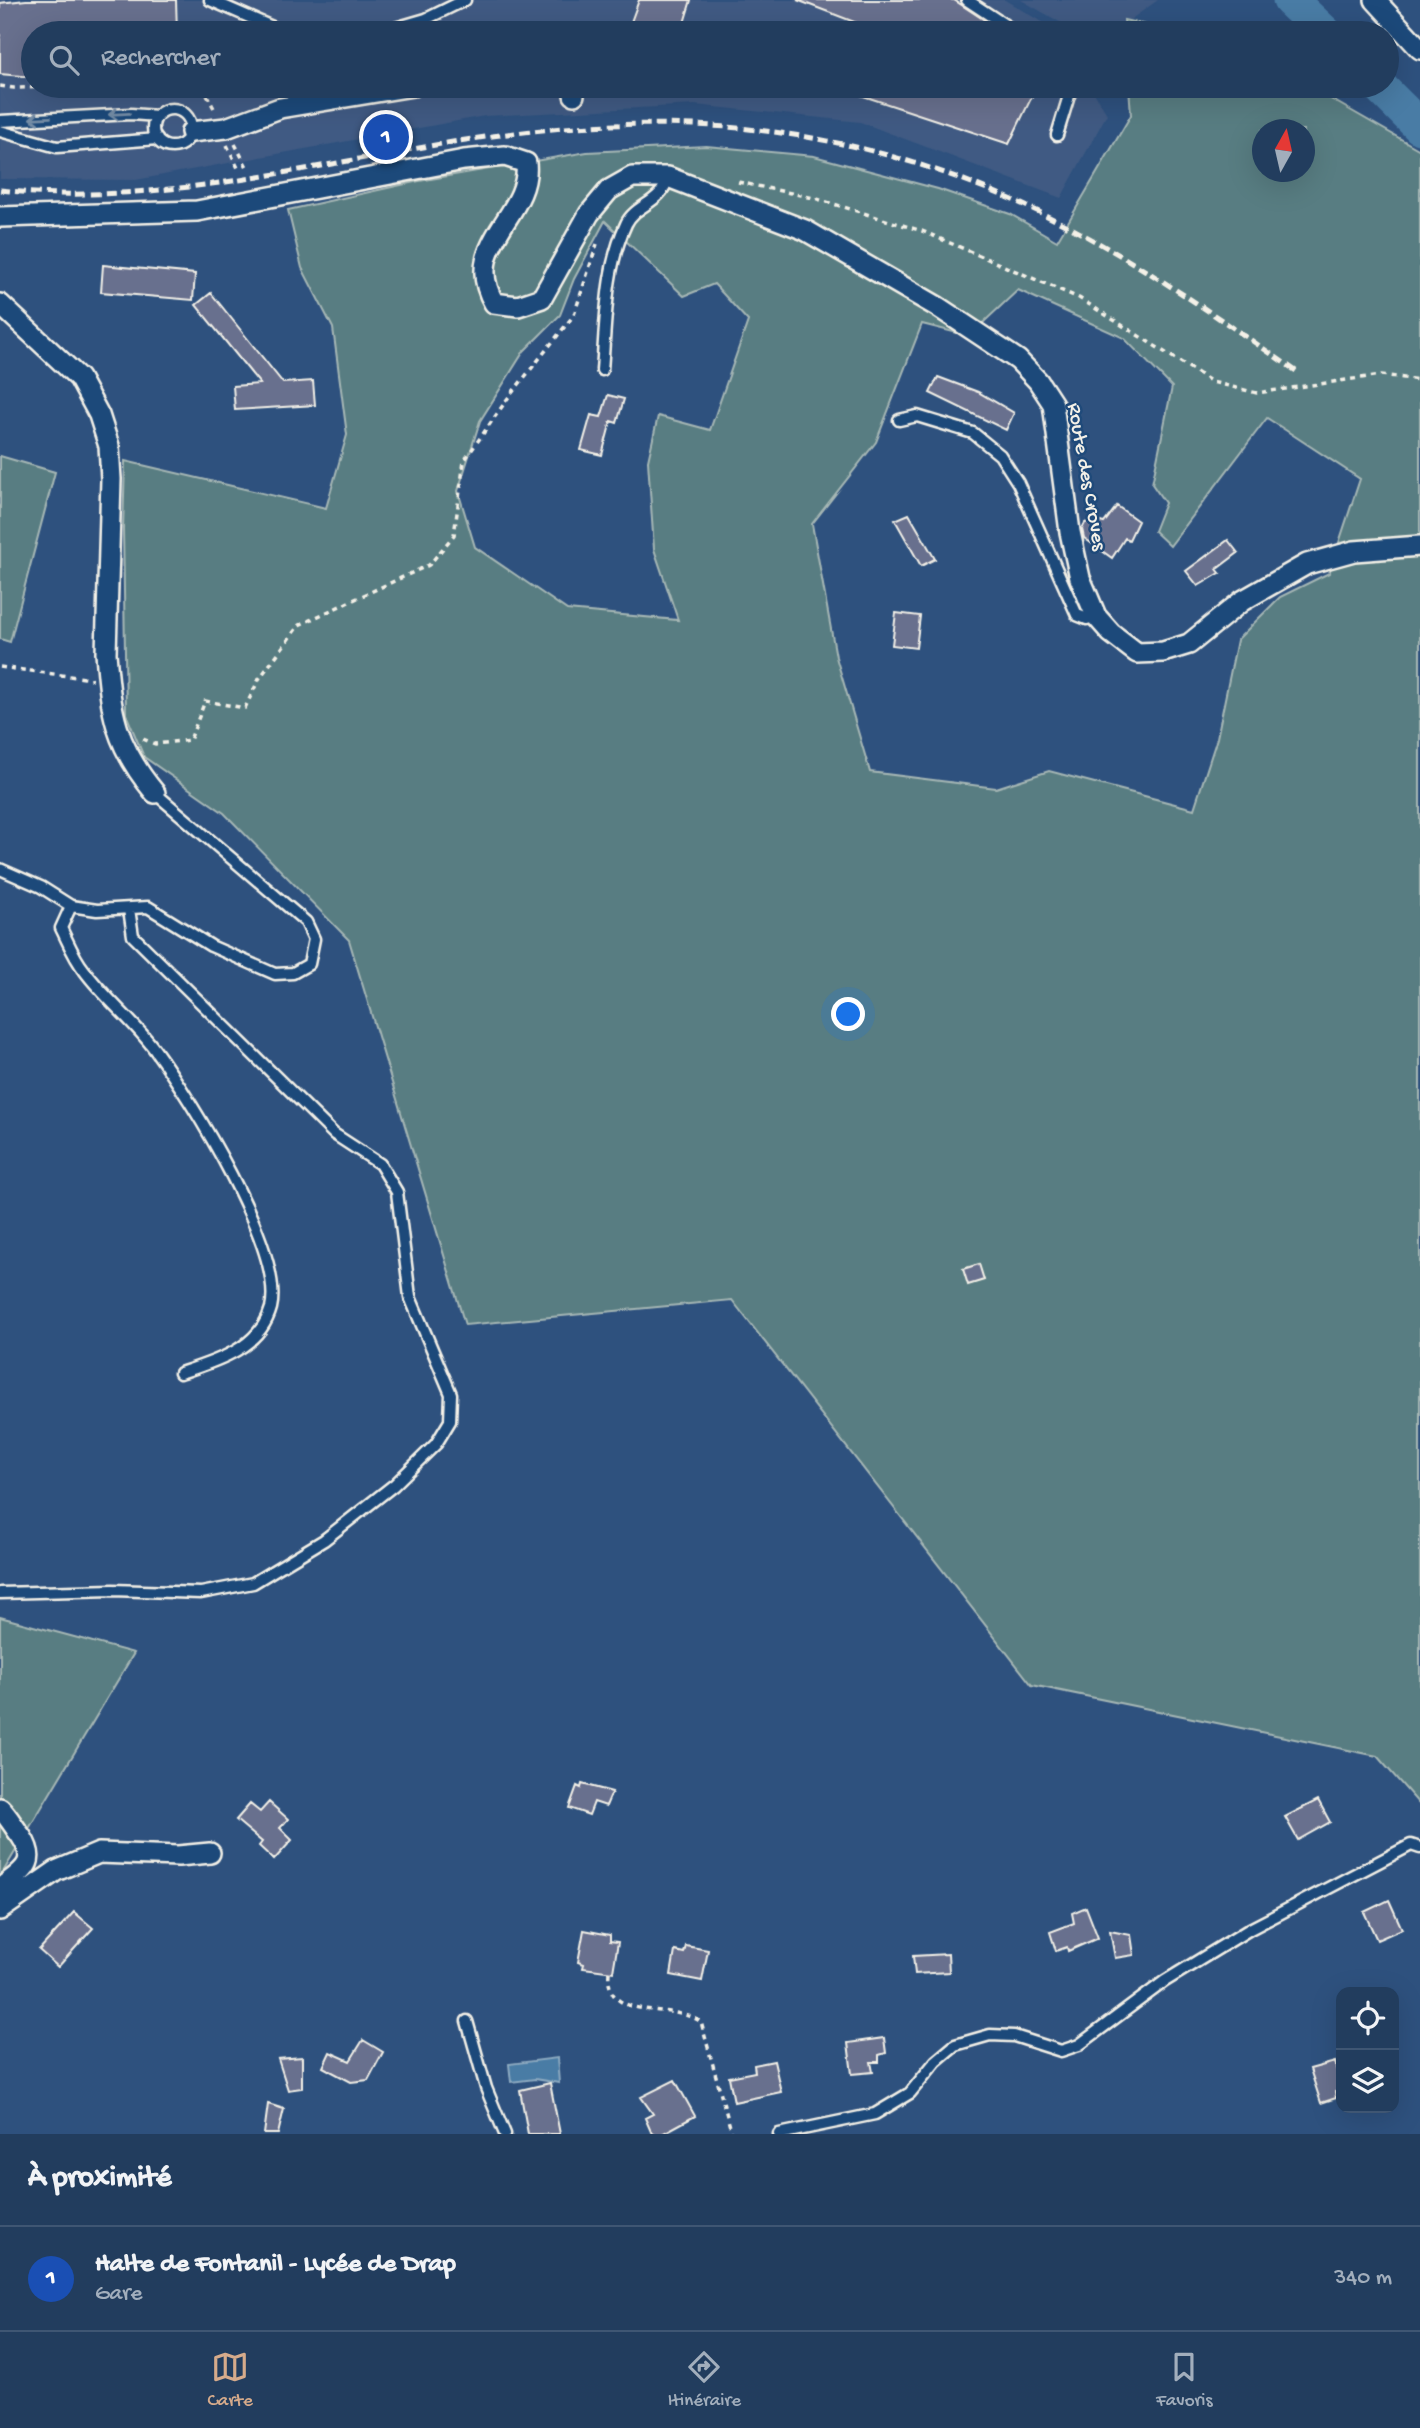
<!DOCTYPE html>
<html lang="fr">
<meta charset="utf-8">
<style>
:root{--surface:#223d5e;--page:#2e4867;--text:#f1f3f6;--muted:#a2aebc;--line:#3f5673;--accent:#d6ab8b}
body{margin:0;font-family:"Gochi Hand",sans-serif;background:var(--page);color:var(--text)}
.controls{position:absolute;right:21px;bottom:21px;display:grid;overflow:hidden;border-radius:14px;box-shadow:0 7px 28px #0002}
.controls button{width:63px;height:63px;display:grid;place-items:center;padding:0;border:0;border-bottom:2px solid var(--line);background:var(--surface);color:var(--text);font:35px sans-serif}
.compass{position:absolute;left:1252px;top:119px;width:63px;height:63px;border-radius:50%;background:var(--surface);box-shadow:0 7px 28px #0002;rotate:8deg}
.you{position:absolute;left:849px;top:1015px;width:24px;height:24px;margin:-18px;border:5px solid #fff;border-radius:50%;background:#1a73e8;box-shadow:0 0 0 10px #1a73e833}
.badge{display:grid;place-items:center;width:46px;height:46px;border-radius:50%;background:var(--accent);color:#fff;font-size:23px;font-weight:700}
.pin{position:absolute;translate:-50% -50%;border:4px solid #fff;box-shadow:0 2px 7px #0006}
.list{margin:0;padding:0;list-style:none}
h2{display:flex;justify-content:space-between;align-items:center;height:91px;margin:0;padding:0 28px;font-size:30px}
h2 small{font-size:23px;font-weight:400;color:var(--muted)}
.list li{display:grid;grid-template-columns:46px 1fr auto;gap:21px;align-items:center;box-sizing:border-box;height:105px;padding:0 28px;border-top:2px solid var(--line)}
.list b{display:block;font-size:26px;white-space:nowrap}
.list p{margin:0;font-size:23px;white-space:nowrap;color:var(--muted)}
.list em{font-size:23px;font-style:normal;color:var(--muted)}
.icon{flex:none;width:38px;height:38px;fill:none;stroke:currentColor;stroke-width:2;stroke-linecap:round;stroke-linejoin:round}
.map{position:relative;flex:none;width:1420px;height:2134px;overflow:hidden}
.search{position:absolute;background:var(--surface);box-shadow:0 7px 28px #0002;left:21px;right:21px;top:21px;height:77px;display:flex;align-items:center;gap:18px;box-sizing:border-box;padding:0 24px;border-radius:38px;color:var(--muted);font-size:26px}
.sheet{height:196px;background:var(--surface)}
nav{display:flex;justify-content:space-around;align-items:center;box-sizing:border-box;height:98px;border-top:2px solid var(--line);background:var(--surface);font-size:19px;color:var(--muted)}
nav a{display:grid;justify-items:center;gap:4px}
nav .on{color:var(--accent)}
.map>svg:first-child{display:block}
.built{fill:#3f5a83}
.green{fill:#597d82;stroke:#a6b7b5;stroke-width:2;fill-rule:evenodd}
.water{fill:#487ba5;stroke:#8daac0;stroke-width:2}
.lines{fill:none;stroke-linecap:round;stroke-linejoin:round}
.river{stroke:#487ba5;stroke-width:35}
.building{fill:#686f8e;stroke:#f4f1e8;stroke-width:2}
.lane-casing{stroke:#f4f1e8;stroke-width:15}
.street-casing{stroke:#f4f1e8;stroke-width:24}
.path{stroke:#f4f1e8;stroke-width:3.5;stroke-dasharray:5 5;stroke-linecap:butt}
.lane{stroke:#1f4a7a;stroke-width:10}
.street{stroke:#1f4a7a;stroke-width:19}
.rail{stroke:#f4f1e8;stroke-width:5;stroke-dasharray:10 5;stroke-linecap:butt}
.oneway{stroke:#748da6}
.labels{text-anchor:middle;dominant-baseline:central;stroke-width:5;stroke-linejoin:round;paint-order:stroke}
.street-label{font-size:21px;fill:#f4f1e8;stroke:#1f4a7a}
</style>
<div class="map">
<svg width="1420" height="2134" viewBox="0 0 1420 2134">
<rect width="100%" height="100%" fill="#2e517e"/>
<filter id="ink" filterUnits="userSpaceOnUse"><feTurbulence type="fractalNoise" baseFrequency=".0143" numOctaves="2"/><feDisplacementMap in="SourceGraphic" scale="14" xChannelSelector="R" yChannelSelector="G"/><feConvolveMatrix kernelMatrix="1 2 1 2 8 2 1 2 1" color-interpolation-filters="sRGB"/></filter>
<g filter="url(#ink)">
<path class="built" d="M0 0H1005L1060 33H33V86H1090L1107 114 1061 198 860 122 695 105 485 116 136 180 0 179Z
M1021 0H1158L1112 33H1079Z"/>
<path class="green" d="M1124 20 1183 33H1125Z
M1129 86H1308L1420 150V1805L1377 1756 1032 1685 732 1300 465 1325 349 940 224 813 144 757 126 714 123 529 125 461 326 508 347 435 333 328 302 268 288 210 419 181 587 152 706 146 814 156 938 189 1010 214 1057 241 1131 115ZM1262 130H1304V172H1262ZM605 221 684 296 714 284 748 321 710 430 658 416 648 461 654 549 678 620 567 610 475 547 458 491 480 421 524 351 560 315 574 279ZM1018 290 1124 338 1172 387 1152 484 1165 503 1154 531 1170 546 1267 418 1360 479 1329 573 1280 597 1237 640 1217 738 1194 809 1049 771 996 788 870 772 836 657 812 524 876 442 922 324 969 336Z
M0 456 55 472 10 642 0 639Z
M0 1617 134 1653 0 1877Z"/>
<path class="water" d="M557 2058 559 2083 535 2079 511 2082 509 2064Z"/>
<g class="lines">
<path class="river" d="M1290 0 1325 33
M1379 86 1420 127"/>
</g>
<path class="building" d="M26 0H176L177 33H33V77L0 74V3Z
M639 0H691L681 33H627Z
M797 0H954L1004 33H883Z
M842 86H1037L1009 144 842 89Z
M103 265 195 274 193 300 101 292Z
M211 293 283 383 313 381 315 405 235 410 233 386 260 384 196 305Z
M938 377 978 392 1014 413 1006 430 930 393Z
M608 395 624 399 617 423 611 421 602 455 581 450 591 415 601 417Z
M1117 506 1138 521 1129 540 1125 538 1112 558 1084 538 1082 529 1085 523 1092 520 1104 523Z
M909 514 935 559 921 566 895 520Z
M1228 540 1238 553 1217 569 1220 573 1198 586 1186 571Z
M896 613 920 616 916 648 892 645Z
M979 1264 984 1280 968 1285 963 1269Z
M582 1784 612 1792 606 1806 594 1802 589 1815 569 1808 577 1786 581 1788Z
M1318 1800 1330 1822 1298 1840 1285 1817Z
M269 1802 288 1819 280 1828 292 1840 274 1860 259 1846 262 1842 236 1820 250 1804 260 1812Z
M1389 1900 1402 1929 1377 1940 1364 1912Z
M1086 1907 1098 1938 1068 1951 1067 1947 1056 1951 1050 1932 1074 1923 1072 1913Z
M74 1912 93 1928 58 1967 39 1950Z
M584 1930 610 1935V1941L618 1942 613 1972 583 1968 584 1964 578 1962Z
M1110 1931 1131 1935 1134 1955 1115 1958Z
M686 1946 708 1950 702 1981 671 1975 675 1951 684 1953Z
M948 1954 949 1972 915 1974 913 1956Z
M884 2038 886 2053 879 2055V2062H871L873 2072 852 2074 848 2043Z
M363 2040 383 2052 368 2080 351 2082 323 2067 330 2052 350 2061Z
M302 2057V2088L288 2090 278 2059Z
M774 2061 781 2092 734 2102 729 2077 755 2072 754 2065Z
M1335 2062 1341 2090 1335 2092 1336 2098 1321 2103 1310 2069Z
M675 2080 695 2116 662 2134H652L645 2118 653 2114 641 2097Z
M550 2083 560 2134H528L520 2090Z
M268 2104 284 2109 278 2134H264Z"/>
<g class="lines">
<g class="lane-casing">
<path id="lane" d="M210 0 286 33
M967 0 1017 33
M378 33 426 19 465 0
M153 128a19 19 0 1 1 38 0a19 19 0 1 1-38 0Z
M0 121 131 114 157 116
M0 131 57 147 157 139
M1057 135 1072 86
M602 370C606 322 605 269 626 224 635 204 662 204 668 177
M899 420 917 416 973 433 1000 455 1018 483 1077 615 1087 619 1096 616
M0 869 41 887 71 906 97 910 148 907 211 946 275 974 293 973 309 964 314 939 306 922 155 793
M71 906 61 928C68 942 74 958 84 970 105 999 134 1021 155 1050 190 1098 285 1250 271 1308 260 1349 214 1362 180 1373
M0 1593 113 1590 201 1593 253 1583 324 1540 394 1485 436 1444 450 1421 451 1394 410 1297 397 1192 380 1164 334 1134 133 936 129 909
M467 2021 486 2088 505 2134
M779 2134 875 2114 910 2093 936 2061 955 2045 990 2035 1014 2036 1061 2051 1079 2045 1165 1981 1250 1929 1411 1845 1420 1848"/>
</g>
<g class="street-casing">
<path id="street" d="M1375 0 1420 49
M574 95V86
M191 132 226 128 280 108 413 86
M0 217 197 211 464 160 505 156 526 163C532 215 460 244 494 303L518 306 542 298 589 214 609 190 632 177H668L805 230 938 307 1018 360 1038 381 1053 404 1070 532 1080 578 1096 616 1111 633 1137 653 1163 652 1189 644 1242 601 1307 564 1354 551 1420 546
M0 304 79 378 99 415 109 446 111 479 106 653C111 714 115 745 155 793
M0 1808C8 1816 14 1827 21 1836 40 1865 21 1871 0 1889
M0 1910 56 1871 99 1853 178 1856 210 1853"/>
</g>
<path class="path" d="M0 86 14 88 119 86
M202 86 215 110
M235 144 247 167
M227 145 238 168
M738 182 814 198 922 231 1079 298 1212 382 1257 393 1381 375 1420 380
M0 667 92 679
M143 739 155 744 190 740 205 701 245 708 259 679 299 625 429 565 454 535 464 461 508 398 574 315 597 244
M609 1972C604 2024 672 2001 701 2022L732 2134"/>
<use href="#lane" class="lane"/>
<use href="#street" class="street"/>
<path class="rail" d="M0 190C151 207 299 168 447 143 648 109 826 117 1015 201 1115 245 1206 309 1296 371"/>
</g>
<defs><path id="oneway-shaft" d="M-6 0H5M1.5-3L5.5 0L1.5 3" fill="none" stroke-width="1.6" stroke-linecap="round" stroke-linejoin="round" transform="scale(1.75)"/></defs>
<g class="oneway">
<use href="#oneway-shaft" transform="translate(119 114) rotate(177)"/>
<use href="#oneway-shaft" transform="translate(40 118) rotate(177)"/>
</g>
</g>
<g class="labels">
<g class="street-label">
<text transform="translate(1085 477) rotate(80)">Route des Croves</text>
</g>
</g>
</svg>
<div class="controls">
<button><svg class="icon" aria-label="locate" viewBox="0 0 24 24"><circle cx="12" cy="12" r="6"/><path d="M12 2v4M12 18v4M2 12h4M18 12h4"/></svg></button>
<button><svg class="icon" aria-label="layers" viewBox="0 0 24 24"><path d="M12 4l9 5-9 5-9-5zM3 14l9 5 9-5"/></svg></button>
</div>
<svg class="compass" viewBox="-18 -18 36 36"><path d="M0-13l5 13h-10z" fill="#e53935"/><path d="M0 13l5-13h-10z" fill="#a2aebc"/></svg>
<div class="you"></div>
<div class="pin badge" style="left:386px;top:137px;background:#1a4fb4">1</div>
<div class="search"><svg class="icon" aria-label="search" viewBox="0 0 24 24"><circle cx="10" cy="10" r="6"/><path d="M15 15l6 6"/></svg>Rechercher</div>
</div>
<section class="sheet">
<h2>À proximité<small></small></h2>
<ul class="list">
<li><span class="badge" style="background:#1a4fb4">1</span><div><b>Halte de Fontanil - Lycée de Drap</b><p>Gare</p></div><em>340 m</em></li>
</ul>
</section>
<nav>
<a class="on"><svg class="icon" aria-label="map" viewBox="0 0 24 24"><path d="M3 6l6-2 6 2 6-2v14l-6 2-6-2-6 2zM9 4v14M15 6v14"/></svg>Carte</a>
<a><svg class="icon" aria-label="directions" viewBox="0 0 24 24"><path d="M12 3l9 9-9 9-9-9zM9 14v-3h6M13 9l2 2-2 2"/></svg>Itinéraire</a>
<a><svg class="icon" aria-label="saved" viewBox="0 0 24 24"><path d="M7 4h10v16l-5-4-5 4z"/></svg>Favoris</a>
</nav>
